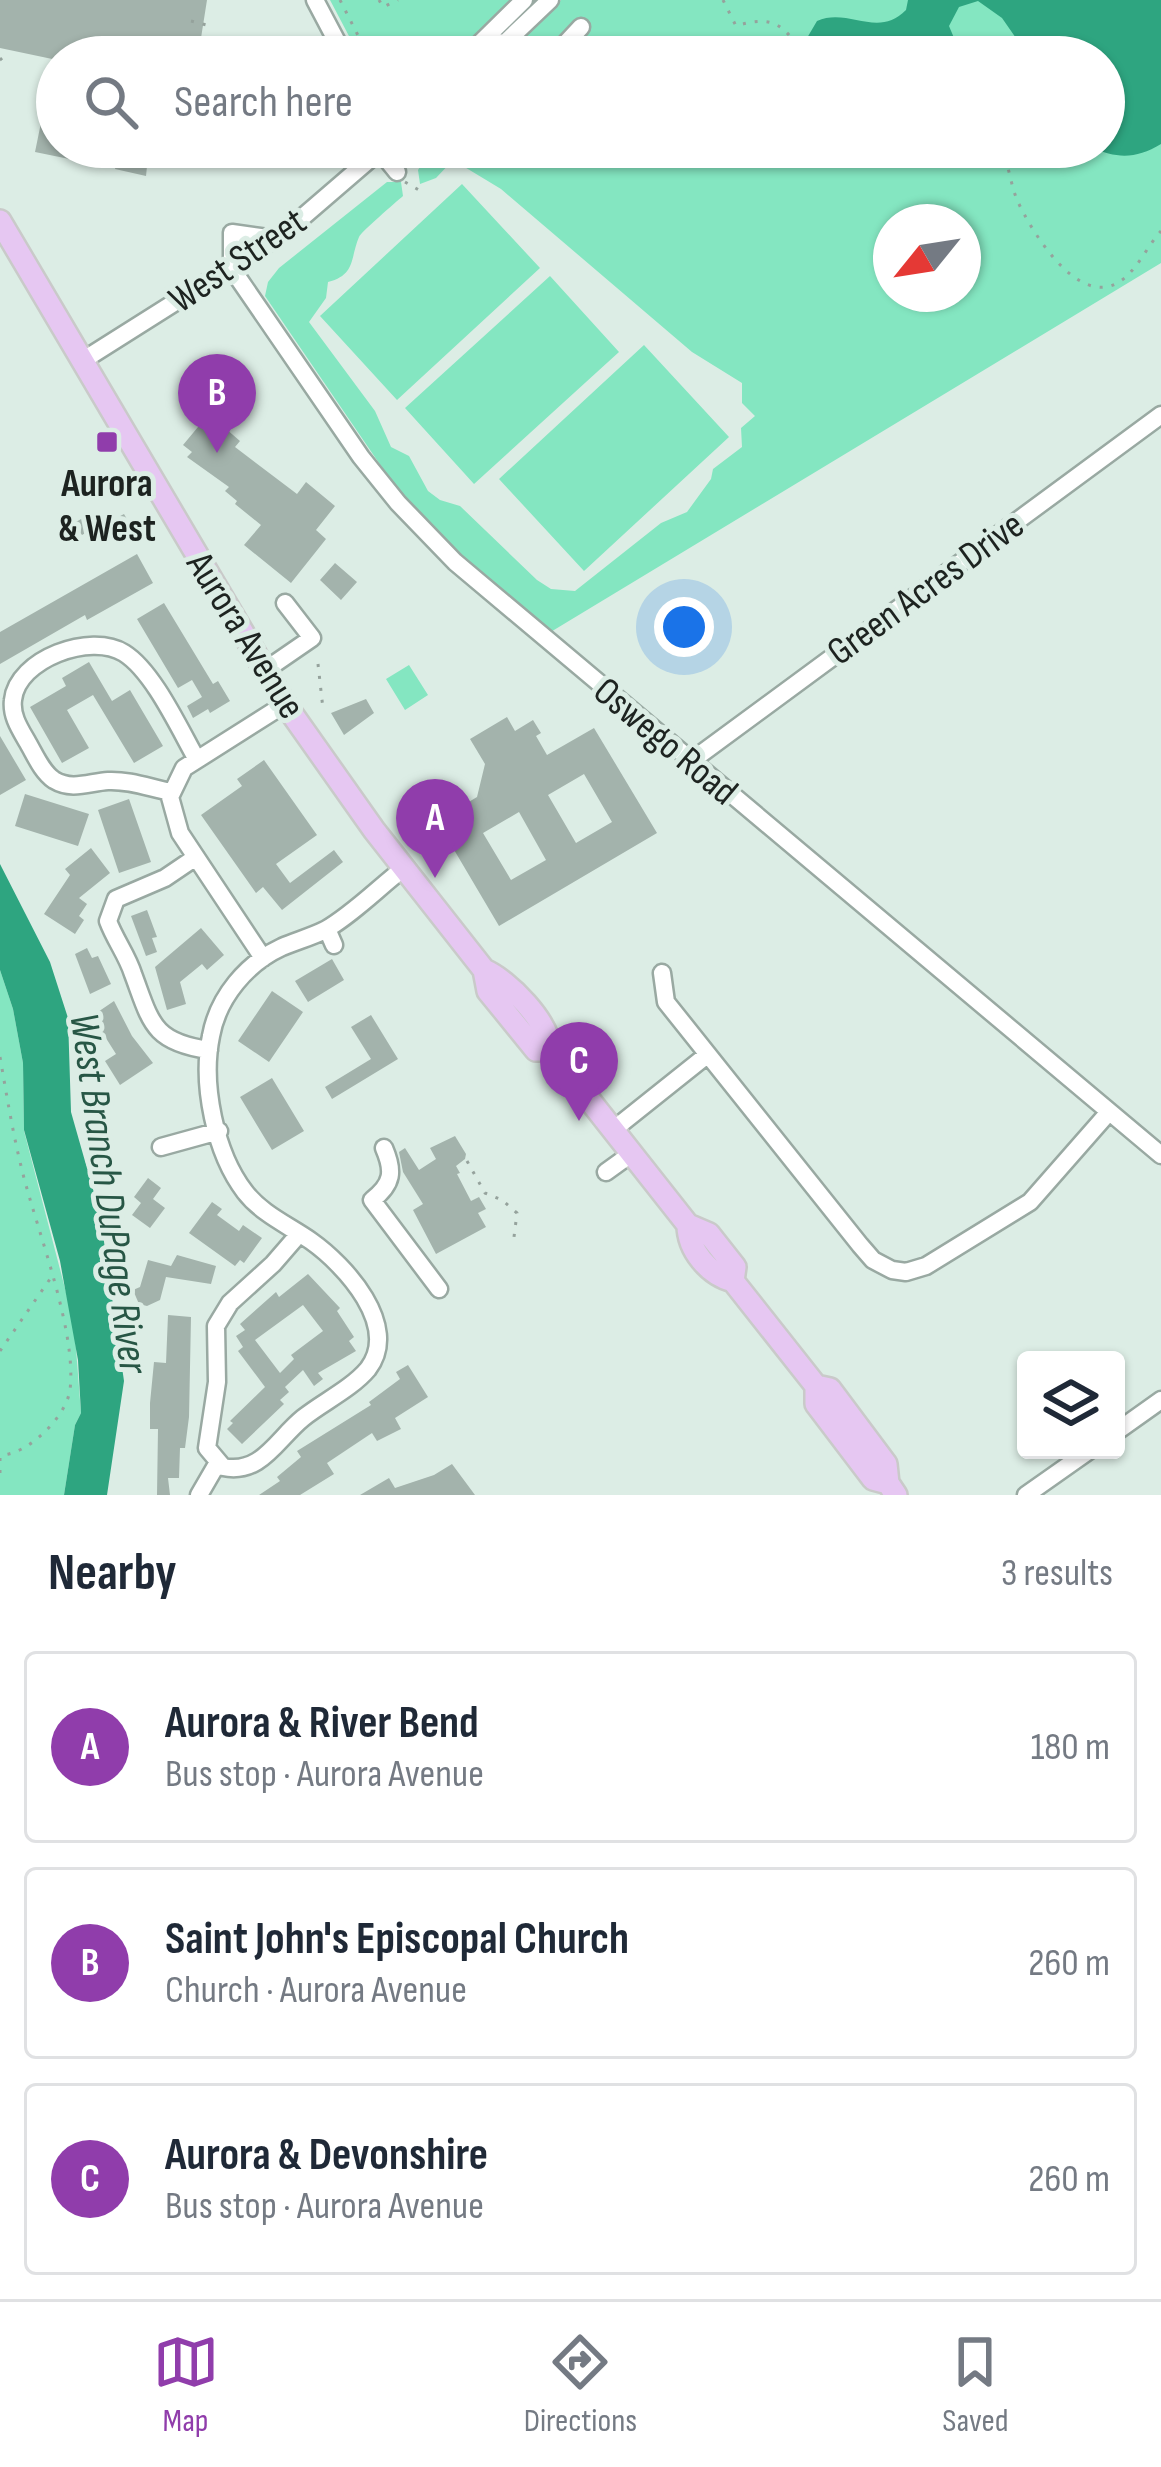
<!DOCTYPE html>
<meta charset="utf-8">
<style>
:root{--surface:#fff;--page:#f6f6f7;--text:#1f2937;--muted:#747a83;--line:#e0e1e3;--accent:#903dab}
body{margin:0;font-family:"Sofia Sans Condensed",sans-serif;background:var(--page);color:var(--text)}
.controls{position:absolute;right:36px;bottom:36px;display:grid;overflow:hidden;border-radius:12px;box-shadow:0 3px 9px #0004}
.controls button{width:108px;height:108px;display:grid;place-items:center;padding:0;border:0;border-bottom:3px solid var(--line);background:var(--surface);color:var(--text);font:60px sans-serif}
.compass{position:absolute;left:873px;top:204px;width:108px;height:108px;border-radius:50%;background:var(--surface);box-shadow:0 3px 9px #0004;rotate:240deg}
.you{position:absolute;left:684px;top:627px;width:42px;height:42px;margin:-30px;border:9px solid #fff;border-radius:50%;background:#1a73e8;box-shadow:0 0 0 18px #1a73e833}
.badge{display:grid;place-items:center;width:78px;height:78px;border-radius:50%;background:var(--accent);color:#fff;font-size:39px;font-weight:700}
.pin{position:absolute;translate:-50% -99px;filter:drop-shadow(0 3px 6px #0008)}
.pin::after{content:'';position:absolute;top:63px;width:42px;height:36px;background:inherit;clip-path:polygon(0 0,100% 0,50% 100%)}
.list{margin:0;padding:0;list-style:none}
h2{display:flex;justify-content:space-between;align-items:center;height:156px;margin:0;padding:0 48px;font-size:51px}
h2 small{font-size:39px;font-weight:400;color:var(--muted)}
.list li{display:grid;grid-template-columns:78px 1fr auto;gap:36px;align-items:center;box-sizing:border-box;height:192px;margin:0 24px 24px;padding:0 24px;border:3px solid var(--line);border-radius:12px}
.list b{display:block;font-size:45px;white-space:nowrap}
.list p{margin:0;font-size:39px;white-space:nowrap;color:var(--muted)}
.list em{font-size:39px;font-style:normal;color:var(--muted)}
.icon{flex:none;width:66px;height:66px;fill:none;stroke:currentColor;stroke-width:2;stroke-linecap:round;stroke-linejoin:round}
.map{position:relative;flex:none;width:1161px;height:1495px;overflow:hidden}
.search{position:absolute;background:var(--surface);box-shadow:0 3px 9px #0004;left:36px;right:36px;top:36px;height:132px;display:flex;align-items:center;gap:30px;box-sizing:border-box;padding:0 42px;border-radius:66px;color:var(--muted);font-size:45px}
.sheet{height:804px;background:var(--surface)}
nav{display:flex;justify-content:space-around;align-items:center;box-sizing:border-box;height:168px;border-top:3px solid var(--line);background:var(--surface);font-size:33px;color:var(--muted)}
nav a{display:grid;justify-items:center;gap:6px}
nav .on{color:var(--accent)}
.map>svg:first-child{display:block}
.green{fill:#84e6c1;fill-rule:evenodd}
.water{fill:#2ea580}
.building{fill:#a3b3ac;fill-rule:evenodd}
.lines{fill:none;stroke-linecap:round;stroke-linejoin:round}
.minor-casing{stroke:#99a9a2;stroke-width:21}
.major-casing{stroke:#c9cac9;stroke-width:26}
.path{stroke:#95a29c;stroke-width:3;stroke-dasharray:3 9;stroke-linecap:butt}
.minor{stroke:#fff;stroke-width:16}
.major{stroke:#e6c7f2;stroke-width:21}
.poi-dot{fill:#903dab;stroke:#dcede5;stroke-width:4.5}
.labels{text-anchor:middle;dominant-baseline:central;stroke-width:10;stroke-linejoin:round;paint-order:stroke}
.street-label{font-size:39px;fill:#1d2320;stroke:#dcede5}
.poi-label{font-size:39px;font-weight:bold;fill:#1d2320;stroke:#dcede5}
.water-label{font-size:42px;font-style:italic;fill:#275645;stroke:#dcede5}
</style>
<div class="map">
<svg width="1161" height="1495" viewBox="0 0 1161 1495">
<rect width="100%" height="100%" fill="#dcede5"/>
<path class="green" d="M330 0H510L454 57H360Z
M561 0H1161V263L549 633 467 564 396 488 265 296 268 282 279 268 387 182H401L403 196C396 202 361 232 359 237 350 258 356 275 328 282L326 298 309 322 375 411 391 447 409 456 428 491 440 500 460 506 537 580 551 589 575 591 661 523 687 512 711 479 713 469 742 447 741 428 755 416 742 403V383L692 352 501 189 453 160 436 178 420 184 418 170 433 147H1104V57H501ZM891 222H963V294H891Z
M462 184 540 268 397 400 320 316Z
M550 276 619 352 474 484 405 408Z
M644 345 729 437 584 571 499 479Z
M409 665 428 695 405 710 386 679Z
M0 970 13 1009 23 1063 24 1131 74 1323 81 1413 75 1425 64 1495H0Z"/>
<path class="water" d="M908 0H1161V144C1136 159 1117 159 1091 147H1104V57H1029L1002 18 978 1 959 7 949 26 962 57H911L904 53 887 57H812L807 38 817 21C848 7 878 39 906 10Z
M0 864 50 962 68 1018 71 1112 100 1214 124 1381 107 1495H64L75 1425 81 1413 78 1360 60 1261 24 1130 23 1063 13 1009 0 970Z"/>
<path class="building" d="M0 0H207L198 57 57 60 0 48Z
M52 69H57V147H88L84 162 35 152Z
M120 147H149L146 176 115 169Z
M203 421 212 429 218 422 240 441 235 447 297 494 306 482 335 506 316 530 326 539 291 583 244 545 261 525 235 504 237 501 225 491 229 487 187 457 192 452 183 445Z
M92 513 99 525 82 535 74 523Z
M124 514 136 535 122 543 109 522Z
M137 554 153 583 87 620 85 615 0 664V632Z
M335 563 357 582 341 600 320 580Z
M164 603 213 684 218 681 230 701 210 713 208 709 193 718 187 706 202 697 192 680 178 688 137 619Z
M89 662 112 701 130 690 163 746 134 763 93 695 67 710 89 748 62 763 30 707 66 686 62 678Z
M366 699 374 713 344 735 331 713Z
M507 717 515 731 533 720 541 733 536 736 547 755 594 728 657 833 499 926 437 821 477 797 485 764 470 739ZM584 774 612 822 576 843 548 795ZM519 812 546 860 511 880 483 833Z
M0 736 26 780 0 795Z
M264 760 317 835 276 864 290 883 334 850 343 862 282 910 263 887 256 893 201 815 242 786 237 779Z
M25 794 89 814 78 846 15 826Z
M129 799 151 862 119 873 98 810Z
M91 848 110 873 79 898 87 904 79 916 84 920 75 934 44 914 70 875 65 869Z
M147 910 157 937 152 938 157 952 146 956 131 916Z
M201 928 224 955 207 970 202 964 180 982 186 1004 167 1010 155 967Z
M87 948 92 958 98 956 111 984 90 994 75 954Z
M332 959 344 980 308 1002 295 981Z
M272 991 303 1012 269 1062 238 1041Z
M114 1001 132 1036 153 1063 120 1085 105 1061 116 1054 92 1016Z
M371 1015 398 1059 332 1099 325 1087 371 1059 351 1027Z
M272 1078 304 1131 272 1150 240 1097Z
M455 1136 466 1154 465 1159 456 1166 460 1173 457 1174 471 1201 479 1197 486 1209 478 1213 486 1227 436 1254 413 1210 423 1204 403 1172 399 1152 405 1148 419 1170 436 1159 430 1148Z
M148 1178 161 1188 153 1199 165 1208 150 1228 132 1215 141 1203 134 1197Z
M212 1202 222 1209 217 1215 239 1231 243 1225 262 1238 244 1263 240 1260 235 1266 189 1233Z
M177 1255 216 1266 211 1284 166 1277 160 1300 147 1306 139 1304 133 1290 140 1287 148 1260 171 1266Z
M308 1274 340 1308 337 1311 354 1337 349 1341 356 1351 318 1373 323 1379 314 1386 303 1370 285 1387 289 1392 280 1400 284 1404 242 1444 227 1429 233 1423 230 1421 265 1387 238 1351 243 1347 236 1336 245 1330 240 1324 276 1292 279 1297ZM303 1305 323 1331 291 1355 294 1359 280 1373 255 1340Z
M168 1315 191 1317 189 1417 185 1448H180L179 1478H168L170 1495H157L158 1429H150V1403L154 1362 166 1363Z
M408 1365 428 1397 395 1418 401 1429 377 1441 372 1433 327 1463 334 1474 300 1495H259L280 1481 277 1477 301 1457 297 1451 371 1405 369 1402 400 1379 396 1372Z
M452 1464 475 1495H360L389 1478 395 1488 434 1475Z"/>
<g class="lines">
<g class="minor-casing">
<path id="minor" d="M315 0 345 57
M494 39 520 57
M466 57 524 0
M490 57 550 0
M553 57 581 27
M380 151 397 172
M275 239 232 233V269L361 457 398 503 455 562 1161 1155
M82 361 283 234 384 147
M264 671 312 638 285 603
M690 762 1161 415
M171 792C150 788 130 780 108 781 90 782 72 791 54 780 42 772 35 755 28 743 20 729 11 716 13 700 17 659 91 632 124 653 153 671 179 728 196 758
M196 857 165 878 116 899 108 921C115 940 127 955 133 974 151 1022 152 1042 209 1050
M327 929 334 945
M263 958 180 833 170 797 184 768 285 704
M662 973 666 1002 860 1245 873 1260 892 1270 906 1272 926 1266 1030 1202 1109 1112
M613 1130 707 1055
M161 1147 219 1131
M384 1148C394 1171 393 1184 372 1200L439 1289
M606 1172 631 1154
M299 1234 273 1264 230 1303 216 1326 217 1382 207 1448 223 1467C261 1475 276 1440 303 1418 323 1402 351 1389 368 1369 401 1326 345 1265 311 1241 288 1225 262 1214 245 1192 215 1153 201 1084 211 1036 218 997 247 963 282 947 296 941 311 937 325 930 353 914 378 888 404 868
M1116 1432 1161 1400
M199 1495 217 1464
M1026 1495 1090 1450"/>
</g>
<g class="major-casing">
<path id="major" d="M0 221 285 704 374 830 484 970 488 991 536 1050H550
M484 970C508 980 550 1023 550 1050L688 1225 709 1234 735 1267 733 1281
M688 1225C688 1250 709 1275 733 1281L816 1386 830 1389 886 1464 888 1483 896 1495
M816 1386V1404L873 1479 888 1483"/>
</g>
<path class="path" d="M340 0 369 57
M379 0 383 7 398 0
M723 0 736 26C774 14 784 25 805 57
M191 21 214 27
M0 58 5 64
M178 147 198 152
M1001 147C1009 164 1010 184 1018 202 1032 232 1078 308 1119 282 1137 271 1147 246 1161 231
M148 149 177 155
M405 182 424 193
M318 664 323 709
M0 1057C7 1097 13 1135 23 1174 38 1233 77 1332 70 1390 66 1417 28 1455 0 1455
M467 1161 485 1193 502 1200 517 1213 514 1237
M0 1351 50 1279
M0 1473V1457"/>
<use href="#minor" class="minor"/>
<use href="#major" class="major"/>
</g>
<rect class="poi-dot" x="95" y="430" width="24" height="24" rx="6"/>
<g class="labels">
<g class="street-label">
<text transform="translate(238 261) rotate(-34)">West Street</text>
<text transform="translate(926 589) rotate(-36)">Green Acres Drive</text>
<text transform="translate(245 636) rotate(58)">Aurora Avenue</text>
<text transform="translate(665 742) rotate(40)">Oswego Road</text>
</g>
<g class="poi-label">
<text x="107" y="484">Aurora<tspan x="107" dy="45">&amp; West</tspan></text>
</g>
<g class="water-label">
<text transform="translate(108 1193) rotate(82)">West Branch DuPage River</text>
</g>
</g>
</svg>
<div class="controls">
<button><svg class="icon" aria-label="layers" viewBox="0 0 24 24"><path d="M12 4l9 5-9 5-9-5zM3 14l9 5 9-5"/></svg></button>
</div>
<svg class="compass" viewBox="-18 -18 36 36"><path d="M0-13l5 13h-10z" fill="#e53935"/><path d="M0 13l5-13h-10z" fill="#747a83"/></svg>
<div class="you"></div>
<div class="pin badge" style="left:435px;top:878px">A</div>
<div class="pin badge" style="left:217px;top:453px">B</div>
<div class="pin badge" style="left:579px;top:1121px">C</div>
<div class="search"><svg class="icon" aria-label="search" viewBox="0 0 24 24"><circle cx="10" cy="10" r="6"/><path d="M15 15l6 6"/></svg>Search here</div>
</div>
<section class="sheet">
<h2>Nearby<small>3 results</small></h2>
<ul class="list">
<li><span class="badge">A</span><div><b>Aurora &amp; River Bend</b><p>Bus stop · Aurora Avenue</p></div><em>180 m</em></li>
<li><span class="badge">B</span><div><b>Saint John's Episcopal Church</b><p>Church · Aurora Avenue</p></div><em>260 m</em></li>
<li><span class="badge">C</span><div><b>Aurora &amp; Devonshire</b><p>Bus stop · Aurora Avenue</p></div><em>260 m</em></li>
</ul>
</section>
<nav>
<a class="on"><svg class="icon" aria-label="map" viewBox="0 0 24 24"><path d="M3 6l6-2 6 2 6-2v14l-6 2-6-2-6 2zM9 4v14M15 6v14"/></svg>Map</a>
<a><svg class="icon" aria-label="directions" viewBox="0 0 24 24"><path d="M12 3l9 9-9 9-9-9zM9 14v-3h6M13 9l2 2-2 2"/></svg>Directions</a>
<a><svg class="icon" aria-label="saved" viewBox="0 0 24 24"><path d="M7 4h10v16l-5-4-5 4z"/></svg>Saved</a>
</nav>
